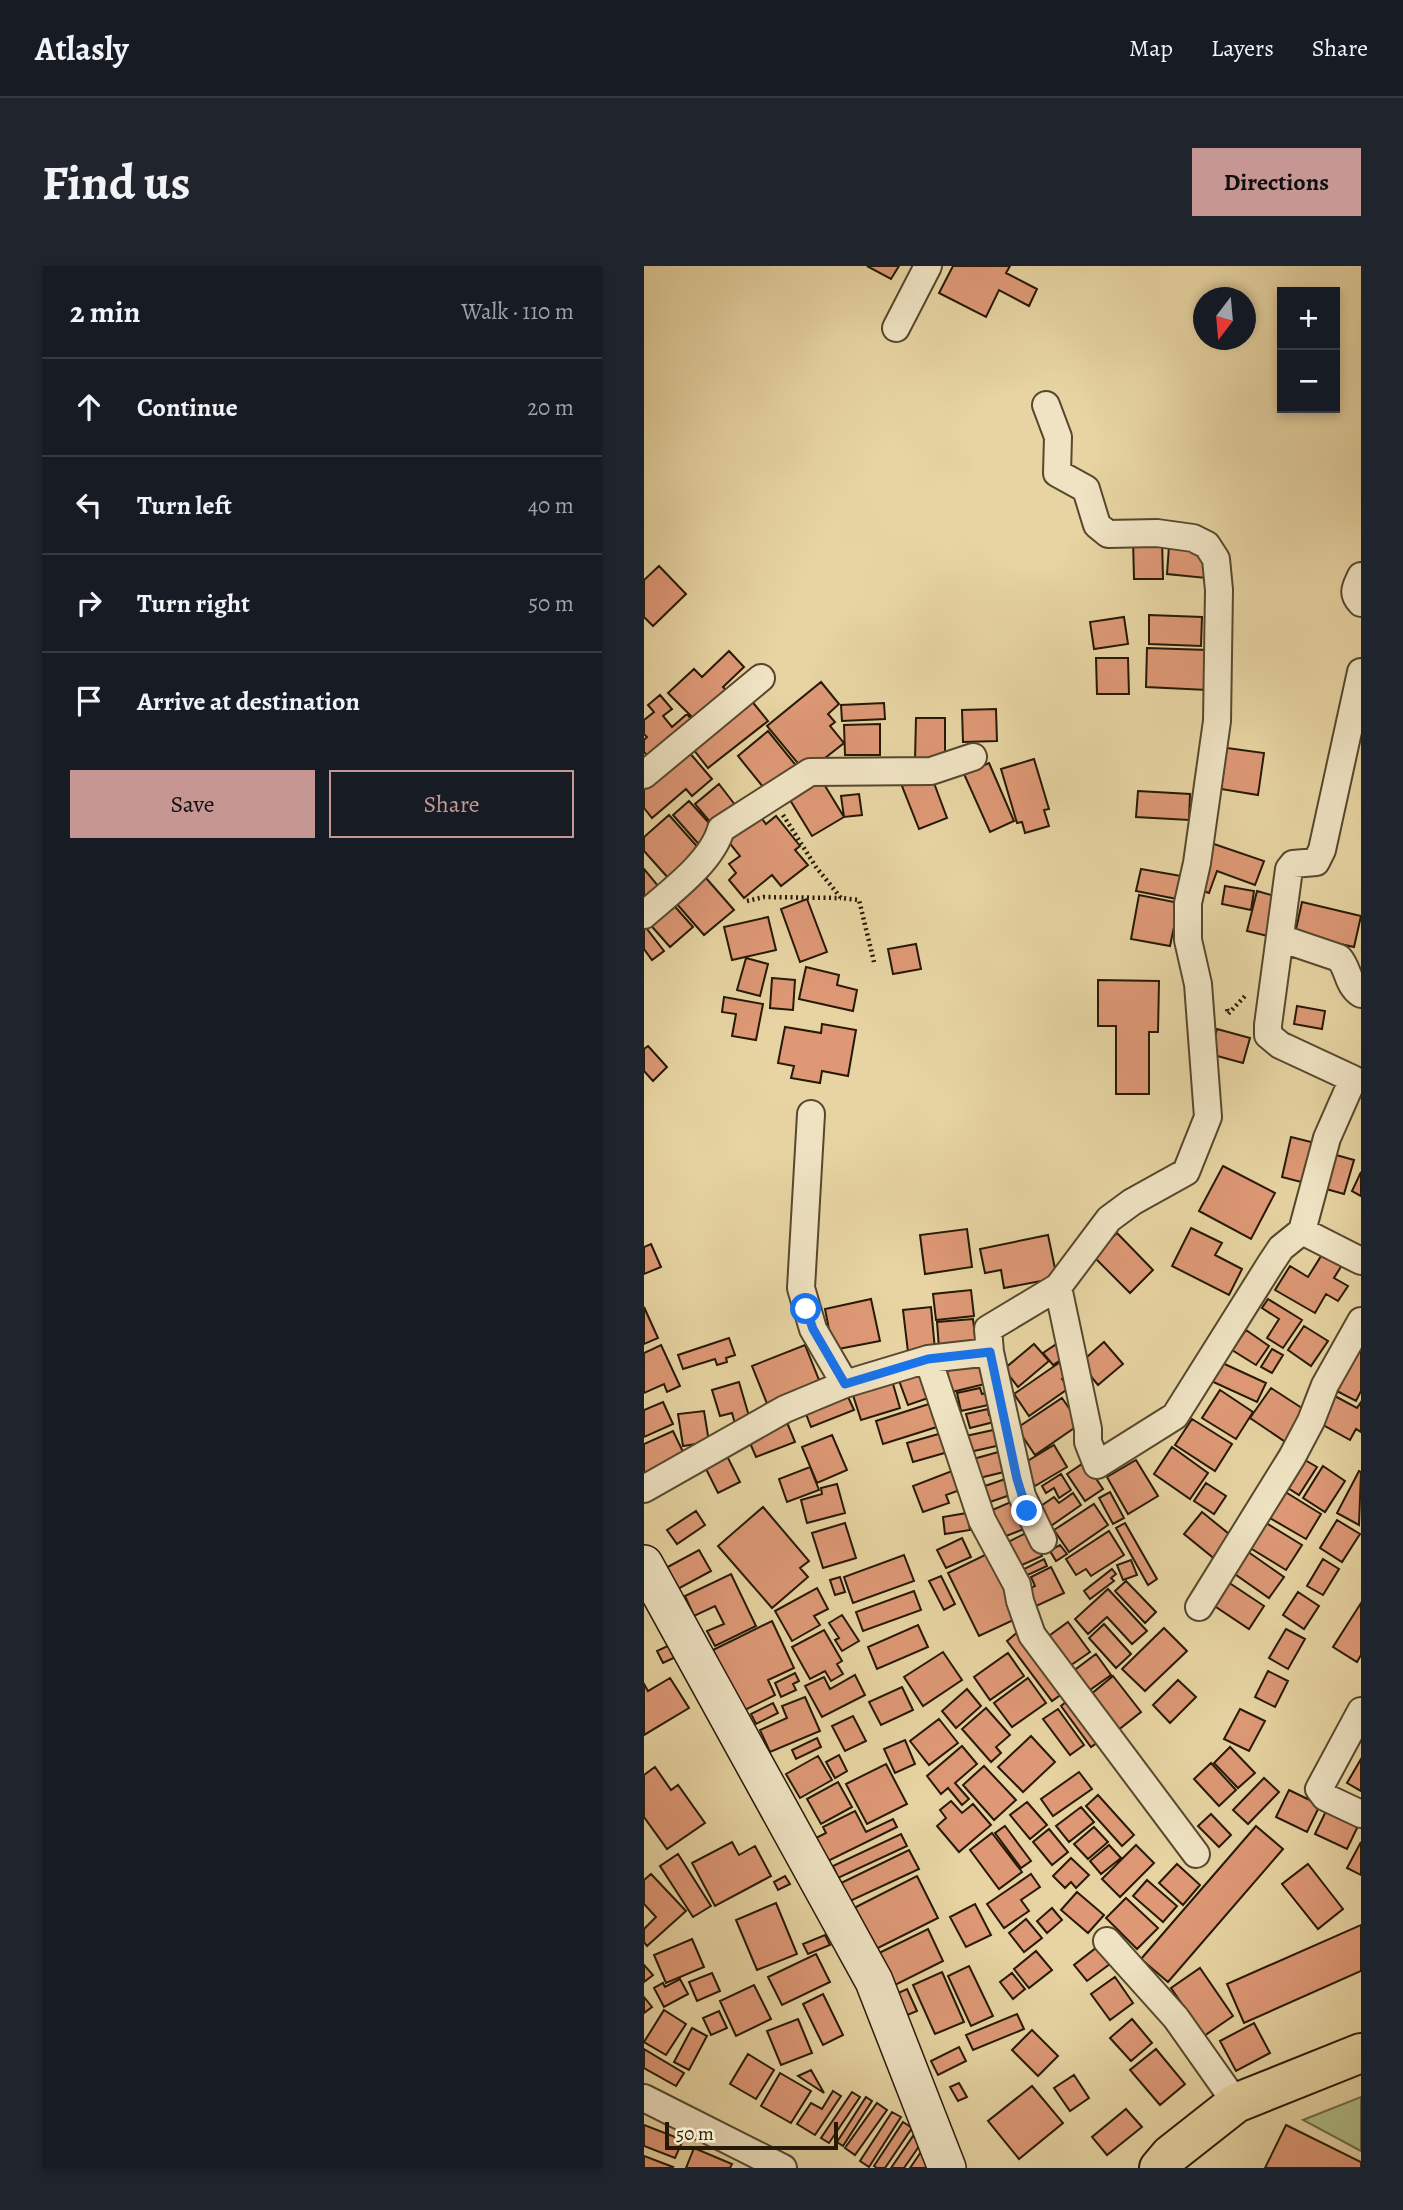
<!DOCTYPE html>
<meta charset="utf-8">
<style>
:root{--surface:#171b24;--page:#20242c;--text:#f1f3f6;--muted:#9ea1a6;--line:#363941;--accent:#c59692}
body{margin:0;font-family:Alegreya,serif;background:var(--page);color:var(--text)}
.controls{position:absolute;right:21px;top:21px;display:grid;overflow:hidden;border-radius:0px;box-shadow:0 4px 10px #0003}
.controls button{width:63px;height:63px;display:grid;place-items:center;padding:0;border:0;border-bottom:2px solid var(--line);background:var(--surface);color:var(--text);font:35px sans-serif}
.compass{position:absolute;left:549px;top:21px;width:63px;height:63px;border-radius:50%;background:var(--surface);box-shadow:0 4px 10px #0003;rotate:196deg}
.scale{position:absolute;left:21px;bottom:18px;width:173px;box-sizing:border-box;padding-left:7px;border:4px solid #261906;border-top:0;font-size:19px;line-height:24px;white-space:nowrap;color:#261906;-webkit-text-stroke:5px #efe3c3;paint-order:stroke}
.stop{position:absolute;width:21px;height:21px;margin:-16px;border:5px solid #1a73e8;border-radius:50%;background:#fff}
.stop.end{background:#1a73e8;border-color:#fff;box-shadow:0 2px 7px #0008}
.list{margin:0;padding:0;list-style:none}
h2{display:flex;justify-content:space-between;align-items:center;height:91px;margin:0;padding:0 28px;font-size:30px}
h2 small{font-size:23px;font-weight:400;color:var(--muted)}
.list li{display:grid;grid-template-columns:46px 1fr auto;gap:21px;align-items:center;box-sizing:border-box;height:98px;padding:0 28px;border-top:2px solid var(--line)}
.list b{display:block;font-size:26px;white-space:nowrap}
.list em{font-size:23px;font-style:normal;color:var(--muted)}
.actions{display:flex;gap:14px;padding:21px 28px}
.actions a{flex:1;padding:16px 0;border:2px solid var(--accent);border-radius:0px;text-align:center;font-size:24px;color:var(--accent)}
.actions .main{background:var(--accent);color:#111}
.icon{flex:none;width:38px;height:38px;fill:none;stroke:currentColor;stroke-width:2;stroke-linecap:round;stroke-linejoin:round}
.map{position:relative;flex:none;width:717px;height:1902px;overflow:hidden;border-radius:0px}
header{display:flex;align-items:center;gap:42px;box-sizing:border-box;height:98px;padding:0 35px;background:var(--surface);border-bottom:2px solid var(--line)}
header strong{font-size:33px}
nav{display:flex;gap:38px;margin-inline-start:auto;font-size:24px}
.intro{display:flex;align-items:center;justify-content:space-between;box-sizing:border-box;height:168px;padding:0 42px}
h1{margin:0;font-size:49px}
.button{padding:18px 32px;border-radius:0px;background:var(--accent);color:#111;font-size:24px;font-weight:700}
main{display:flex;gap:42px;padding:0 42px}
aside{flex:1;background:var(--surface);border-radius:0px;box-shadow:0 4px 10px #0003}
.map>svg:first-child{display:block}
.green{fill:#b1be89;stroke:#6c6c48;stroke-width:2}
.building{fill:#de9876;stroke:#261906;stroke-width:2}
.lines{fill:none;stroke-linecap:round;stroke-linejoin:round}
.street-casing{stroke:#56482d;stroke-width:30}
.secondary-casing{stroke:#261906;stroke-width:40}
.highway-casing{stroke:#261906;stroke-width:42}
.path{stroke:#261906;stroke-width:4.5;stroke-dasharray:2 3.5;stroke-linecap:butt}
.street{stroke:#efe3c3;stroke-width:26}
.secondary{stroke:#efe3c3;stroke-width:37}
.highway{stroke:#e7d4a2;stroke-width:38}
.route{stroke:#1a73e8;stroke-width:9}
</style>
<header>
<strong>Atlasly</strong>
<nav><a>Map</a><a>Layers</a><a>Share</a></nav>
</header>
<div class="intro"><h1>Find us</h1><a class="button">Directions</a></div>
<main>
<aside>
<h2>2 min<small>Walk · 110 m</small></h2>
<ul class="list">
<li><svg class="icon" aria-label="ahead" viewBox="0 0 24 24"><path d="M12 20V5M6 11l6-6 6 6"/></svg><div><b>Continue</b></div><em>20 m</em></li>
<li><svg class="icon" aria-label="left" viewBox="0 0 24 24"><path d="M17 20v-9H6M10 6l-5 5 5 5"/></svg><div><b>Turn left</b></div><em>40 m</em></li>
<li><svg class="icon" aria-label="right" viewBox="0 0 24 24"><path d="M7 20v-9h11M14 6l5 5-5 5"/></svg><div><b>Turn right</b></div><em>50 m</em></li>
<li><svg class="icon" aria-label="arrive" viewBox="0 0 24 24"><path d="M6 21V4h12l-3 4 3 4H6"/></svg><div><b>Arrive at destination</b></div></li>
</ul>
<div class="actions"><a class="main">Save</a><a>Share</a></div>
</aside>
<div class="map">
<svg width="717" height="1902" viewBox="0 0 717 1902">
<rect width="100%" height="100%" fill="#e7d4a2"/>
<filter id="stains"><feTurbulence type="fractalNoise" baseFrequency=".00286" numOctaves="4"/><feColorMatrix values="0 0 0 0 .2 0 0 0 0 .09 0 0 0 0 .02 0 0 0 .5 -.17"/></filter>
<radialGradient id="worn" r=".72"><stop offset=".6" stop-color="#630" stop-opacity="0"/><stop offset="1" stop-color="#630" stop-opacity=".3"/></radialGradient>
<path class="green" d="M717 1831V1885L659 1854Z"/>
<path class="building" d="M223 0H255L247 13Z
M309 0H366L362 7 393 23 385 40 355 24 342 51 295 27Z
M518 272 519 313H490L489 273Z
M525 280 564 284 562 312 523 308Z
M15 300 42 328 9 360 0 351V314Z
M505 349 558 351 557 380 505 378Z
M480 351 484 378 450 383 446 356Z
M503 382 564 384 563 424 502 421Z
M85 385 100 401 79 421 87 429 56 459 24 427 50 403 58 411Z
M452 392H484L485 428H453Z
M177 416 195 438 184 448 191 456 186 460 200 477 162 507 123 460Z
M102 428 124 455 64 502 42 474Z
M16 429 28 443 19 450 28 461 43 448 54 461 10 498 0 486V474L3 471 0 468V454L10 446 4 439Z
M240 437 241 453 198 455 197 439Z
M352 443 353 475 319 476 318 444Z
M272 452H301V494H271Z
M236 458V489H201L200 459Z
M124 465 154 502 124 527 94 490Z
M38 478 68 513 48 530 42 523 8 552 0 542V511Z
M583 482 620 487 614 529 577 523Z
M390 493 405 543 400 544 405 560 381 567 378 556 373 557 357 503Z
M345 497 370 555 346 566 320 508Z
M287 509 303 552 275 563 258 520Z
M175 510 200 551 168 570 143 529Z
M75 518 95 544 72 563 51 538Z
M494 525 546 528 545 554 492 551Z
M215 528 218 549 200 551 197 530Z
M45 535 75 568 59 583 29 549Z
M111 544 122 558 132 550 156 580 151 584 164 599 137 620 128 609 100 632 85 614 92 607 85 598 96 590 79 569Z
M25 549 58 586 26 614 0 585V571Z
M567 577 620 595 611 619 573 605 565 627 556 624 567 592 562 590Z
M0 603 15 621 0 633Z
M497 603 543 611 538 634 492 625Z
M62 612 90 644 60 669 32 637Z
M581 620 610 625 607 644 578 638Z
M613 625 634 631 624 670 603 665Z
M495 629 535 637 526 680 487 673Z
M163 633 183 686 156 696 137 643Z
M26 635 49 661 26 681 3 655Z
M658 636 717 650 710 681 651 668Z
M124 651 132 684 88 694 80 661Z
M0 659 20 685 8 694 0 683Z
M272 678 277 703 249 708 244 683Z
M102 692 124 698 116 730 93 724Z
M162 701 195 709 193 719 213 724 209 745 155 733Z
M128 712 151 714 149 744 126 742Z
M454 714 515 715 514 766H505V828H472V760H454Z
M80 731 119 738 112 774 88 770 92 748 78 746Z
M653 740 681 745 678 763 650 758Z
M178 758 212 764 204 810 178 805 176 817 147 812 150 800 134 797 141 761 177 767Z
M573 763 606 772 599 797 566 788Z
M4 780 23 801 9 815 0 805V783Z
M647 871 675 878 665 918 638 911Z
M685 887 710 894 700 928 675 921Z
M579 900 631 927 607 973 555 945Z
M717 906V930L708 925Z
M547 962 578 977 571 989 598 1003 585 1029 528 1000Z
M323 963 328 1001 281 1008 276 969Z
M473 967 509 1004 486 1027 449 990Z
M404 969 413 1012 360 1022 357 1004 341 1007 336 983Z
M7 978 17 1001 0 1008V981Z
M679 987 698 999 690 1012 704 1020 694 1035 682 1028 671 1047 631 1024 646 1000 664 1011Z
M327 1024 330 1050 292 1054 289 1028Z
M227 1033 236 1075 189 1084 181 1043Z
M624 1033 658 1054 639 1082 623 1072 635 1053 618 1042Z
M0 1041 14 1072 0 1078Z
M287 1041 291 1084 264 1086 259 1044Z
M329 1053 332 1079 295 1082 293 1056Z
M660 1060 684 1075 667 1100 644 1084Z
M602 1064 625 1080 612 1099 588 1084Z
M85 1072 91 1089 82 1092 83 1096 73 1099 71 1093 39 1103 34 1089Z
M417 1075 426 1088 409 1099 399 1087Z
M460 1076 479 1098 454 1119 436 1097Z
M390 1078 405 1095 374 1121 360 1103Z
M708 1078 717 1082V1125L712 1135 685 1121Z
M17 1079 36 1120 23 1126 20 1118 0 1127V1087Z
M161 1079 177 1119 124 1140 108 1100Z
M628 1083 639 1089 628 1107 617 1101Z
M339 1092 345 1117 308 1126 302 1101Z
M419 1094 428 1106 418 1113 425 1122 385 1150 370 1128Z
M574 1095 622 1117 613 1136 565 1114Z
M282 1099 293 1129 264 1139 253 1109Z
M247 1111 256 1142 217 1154 207 1123Z
M95 1116 107 1157 92 1161 88 1147 76 1150 68 1124Z
M336 1122 338 1128 346 1126 349 1138 317 1145 313 1127Z
M627 1122 664 1146 643 1177 606 1152Z
M201 1124 210 1144 167 1161 159 1140Z
M576 1124 609 1146 592 1173 558 1152Z
M687 1128 713 1142 717 1136V1166L712 1163 706 1174 672 1155Z
M418 1132 436 1158 391 1189 373 1162Z
M19 1136 29 1158 0 1171V1144Z
M288 1137 296 1160 239 1178 232 1155Z
M344 1143 345 1149 352 1147 354 1155 326 1162 322 1148Z
M60 1145 65 1176 39 1180 34 1148Z
M548 1153 588 1178 571 1205 531 1179Z
M142 1154 151 1176 112 1191 103 1170Z
M354 1163 357 1179 321 1187 317 1171Z
M29 1165 41 1190 0 1209V1178Z
M298 1167 304 1186 269 1196 263 1177Z
M188 1169 203 1204 173 1217 158 1181Z
M410 1179 423 1201 391 1220 377 1199Z
M528 1181 564 1207 546 1233 510 1208Z
M358 1185 364 1205 327 1214 322 1195Z
M81 1186 96 1216 74 1227 59 1197Z
M654 1190 673 1201 655 1229 636 1217Z
M492 1194 514 1230 484 1248 463 1211Z
M441 1196 459 1223 441 1235 423 1208Z
M679 1200 701 1215 681 1246 659 1232Z
M166 1201 175 1224 143 1236 135 1213Z
M308 1205 316 1224 302 1229 305 1237 279 1246 269 1220Z
M715 1205 717 1206 715 1259 693 1247Z
M417 1208 427 1224 415 1232 410 1222 402 1227 398 1220Z
M364 1212 369 1228 346 1236 341 1220Z
M562 1217 582 1230 570 1248 550 1235Z
M193 1218 201 1247 163 1257 157 1234 178 1228 177 1222Z
M635 1222 677 1248 662 1273 619 1248Z
M466 1226 480 1252 469 1258 455 1232Z
M429 1227 437 1239 404 1262 391 1244 410 1231 415 1237Z
M369 1235 380 1263 357 1272 346 1245Z
M450 1238 464 1259 425 1286 410 1264Z
M119 1241 165 1295 156 1302 164 1311 128 1342 74 1280Z
M52 1245 61 1259 33 1278 23 1264Z
M558 1246 590 1272 572 1294 540 1268Z
M323 1247 326 1264 301 1268 299 1251Z
M614 1252 658 1279 642 1304 598 1277Z
M693 1254 716 1268 698 1296 676 1282Z
M201 1257 212 1292 179 1302 168 1267Z
M481 1257 513 1313 504 1319 472 1262Z
M386 1265 398 1290 369 1303 358 1279Z
M465 1265 480 1289 447 1310 442 1303 432 1309 422 1293Z
M318 1272 327 1291 302 1302 293 1284Z
M416 1279 423 1288 412 1295 406 1285Z
M600 1283 640 1311 625 1332 585 1304Z
M55 1284 67 1305 32 1324 20 1303Z
M345 1287 376 1351 335 1370 304 1307Z
M260 1289 270 1315 209 1337 200 1311Z
M400 1293 403 1300 375 1313 372 1307Z
M679 1293 695 1303 679 1329 663 1320Z
M487 1294 493 1309 479 1314 473 1299Z
M407 1301 420 1327 386 1343 378 1326 391 1320 387 1311Z
M468 1303 472 1308 467 1312 470 1315 446 1333 440 1325Z
M87 1308 112 1360 71 1380 63 1365 80 1358 71 1340 50 1350 41 1330Z
M297 1310 311 1338 300 1344 285 1315Z
M196 1311 201 1326 191 1329 186 1314Z
M581 1314 620 1340 605 1363 566 1337Z
M482 1315 512 1346 501 1357 471 1325Z
M173 1322 184 1343 170 1350 176 1359 148 1375 131 1345Z
M464 1323 503 1365 488 1378 463 1351 444 1368 431 1353Z
M270 1325 277 1344 219 1365 212 1346Z
M654 1326 675 1340 660 1363 639 1349Z
M717 1337V1389L713 1396 689 1381Z
M198 1349 215 1375 198 1385 191 1374 195 1372 185 1357Z
M128 1355 150 1402 124 1414 131 1429 99 1445 69 1384Z
M424 1356 446 1386 420 1404 398 1375Z
M460 1358 487 1388 472 1402 445 1372Z
M274 1359 284 1381 233 1403 224 1381Z
M520 1362 543 1385 501 1425 478 1403Z
M642 1363 661 1373 644 1403 625 1392Z
M180 1364 198 1395 193 1398 199 1408 187 1415 181 1405 166 1413 148 1381Z
M376 1364 422 1425 408 1435 363 1375Z
M30 1377 36 1389 19 1397 13 1385Z
M299 1386 318 1414 279 1440 260 1411Z
M364 1387 380 1410 346 1434 330 1411Z
M452 1388 467 1409 443 1426 428 1406Z
M624 1405 644 1415 631 1441 611 1431Z
M151 1407 155 1415 149 1418 152 1424 137 1431 131 1417Z
M211 1409 221 1429 178 1451 161 1420 180 1411 186 1423Z
M469 1410 497 1446 473 1465 446 1429Z
M26 1412 45 1442 0 1469V1418L4 1425Z
M384 1412 402 1437 368 1461 350 1437Z
M534 1414 552 1431 526 1457 509 1439Z
M258 1421 269 1444 237 1459 225 1436Z
M323 1423 337 1440 312 1462 298 1445Z
M161 1431 176 1465 126 1486 116 1464 143 1452 138 1440Z
M427 1432 457 1474 447 1481 417 1440Z
M129 1437 134 1447 112 1458 107 1448Z
M342 1442 366 1469 352 1481 357 1487 347 1496 318 1463Z
M414 1443 440 1479 426 1489 399 1453Z
M596 1443 621 1455 605 1485 580 1473Z
M209 1450 222 1475 201 1485 188 1460Z
M295 1453 314 1477 285 1499 266 1475Z
M387 1470 411 1496 379 1526 354 1501Z
M173 1472 177 1481 152 1493 148 1484Z
M261 1474 271 1498 251 1507 240 1483Z
M318 1480 333 1498 311 1517 325 1533 318 1539 304 1522 297 1528 283 1510Z
M586 1481 611 1507 594 1522 570 1497Z
M195 1489 203 1505 191 1512 182 1496Z
M174 1490 188 1514 156 1532 142 1508Z
M717 1493V1525L703 1517Z
M567 1497 592 1524 575 1540 550 1513Z
M242 1498 263 1538 223 1558 202 1518Z
M340 1500 372 1534 350 1554 319 1519Z
M11 1501 27 1524 34 1519 61 1557 23 1583 0 1551V1509Z
M435 1506 448 1523 409 1550 397 1533Z
M620 1512 635 1526 604 1558 589 1544Z
M194 1516 208 1541 177 1558 163 1533Z
M645 1524 676 1539 663 1566 632 1551Z
M454 1529 490 1569 478 1580 442 1540Z
M307 1535 318 1547 329 1538 347 1559 315 1586 293 1560 302 1552 296 1544Z
M383 1536 403 1559 386 1573 366 1549Z
M437 1541 450 1556 425 1576 412 1560Z
M683 1543 715 1558 703 1583 671 1568Z
M211 1545 222 1566 249 1553 253 1561 182 1596 170 1573 182 1567 179 1561Z
M567 1548 587 1569 575 1581 554 1560Z
M361 1560 387 1595 377 1602 351 1567Z
M612 1560 639 1583 524 1716 497 1693Z
M450 1561 464 1576 444 1593 430 1578Z
M405 1563 424 1586 408 1599 389 1576Z
M348 1567 378 1606 355 1623 326 1584Z
M257 1568 263 1580 194 1612 189 1600Z
M88 1576 95 1589 111 1580 127 1610 71 1640 48 1597Z
M717 1576V1609L703 1602Z
M465 1579 477 1592 457 1608 446 1595Z
M492 1579 510 1597 476 1631 458 1613Z
M265 1584 275 1603 204 1636 195 1618Z
M34 1588 67 1640 49 1651 16 1600Z
M427 1592 445 1609 432 1622 427 1616 421 1622 409 1610Z
M533 1598 556 1619 539 1639 515 1617Z
M664 1598 699 1643 674 1663 638 1618Z
M7 1608 42 1645 3 1680 0 1676V1663L12 1651 0 1638V1614Z
M387 1608 396 1621 377 1634 385 1645 360 1662 343 1638Z
M141 1610 146 1618 134 1624 130 1616Z
M273 1610 294 1652 230 1684 208 1643Z
M503 1614 533 1640 519 1656 489 1630Z
M433 1626 460 1649 444 1667 417 1644Z
M482 1632 514 1662 493 1683 462 1652Z
M132 1637 153 1688 113 1704 92 1654Z
M331 1638 347 1669 322 1681 306 1651Z
M408 1642 418 1654 403 1667 393 1655Z
M382 1653 398 1672 380 1686 365 1667Z
M717 1659V1705L600 1757 583 1718Z
M284 1663 299 1695 249 1720 233 1688Z
M181 1669 186 1679 164 1688 159 1678Z
M48 1673 60 1701 22 1717 10 1689Z
M457 1678 470 1695 443 1715 430 1699Z
M392 1685 408 1704 385 1722 370 1703Z
M172 1688 186 1716 138 1739 124 1711Z
M0 1699 9 1709 0 1716Z
M325 1700 349 1750 327 1760 304 1710Z
M556 1702 589 1750 560 1770 527 1722Z
M298 1706 320 1756 291 1768 269 1719Z
M68 1707 76 1725 53 1735 45 1716Z
M368 1707 381 1723 369 1733 356 1716Z
M471 1711 489 1737 466 1754 447 1728Z
M36 1713 44 1728 20 1741 10 1722 19 1717 21 1721Z
M110 1719 127 1753 92 1770 76 1735Z
M263 1723 273 1745 261 1750 252 1728Z
M179 1728 199 1769 179 1779 159 1738Z
M0 1731 8 1741 0 1747Z
M20 1744 42 1758 22 1789 0 1776Z
M75 1745 83 1762 67 1769 59 1752Z
M373 1748 380 1763 329 1784 322 1769Z
M154 1753 168 1787 137 1799 123 1765Z
M488 1753 508 1777 487 1795 466 1772Z
M610 1757 626 1787 592 1805 576 1775Z
M48 1762 63 1770 45 1804 30 1796Z
M388 1764 414 1790 394 1810 368 1784Z
M315 1781 322 1795 294 1809 287 1795Z
M0 1783 40 1807 32 1820 0 1802Z
M512 1783 541 1818 516 1839 486 1804Z
M104 1788 130 1804 112 1833 86 1818Z
M167 1804 180 1827 154 1810Z
M136 1807 167 1825 147 1857 117 1840Z
M430 1809 445 1832 426 1845 410 1822Z
M315 1817 323 1831 314 1835 306 1821Z
M388 1820 419 1857 375 1893 344 1855Z
M189 1825 197 1830 171 1869 153 1858 167 1837 178 1843Z
M208 1826 216 1831 185 1877 177 1872Z
M222 1831 228 1835 199 1880 193 1876Z
M233 1837 243 1844 211 1889 201 1882Z
M482 1843 498 1861 463 1889 448 1871Z
M248 1846 257 1851 225 1901 216 1895Z
M259 1856 268 1862 241 1902H233L230 1900Z
M0 1859 39 1874 31 1892 0 1880Z
M642 1859 717 1896V1902H621Z
M269 1870 278 1876 260 1902H247Z
M50 1882 88 1898 86 1902H42Z
M279 1883 288 1902H266Z
M0 1890 29 1901 28 1902H0Z"/>
<g class="lines">
<g class="street-casing">
<path id="street" d="M252 62 284 0
M402 139 414 171 413 207 442 223 453 259 464 268 513 267 549 272 563 279 572 293 575 324 573 455 553 597 544 637V674L554 718 564 851 542 906 488 936 465 953 414 1021
M717 310C712 321 707 327 717 337
M0 509 117 412
M0 649C25 627 68 596 77 563L166 506 287 505 329 491
M636 672 695 692C705 703 703 719 717 728
M167 848 157 1022 169 1063 201 1118
M658 965 683 872 709 813 636 779 624 769V759L645 603 649 598 672 596 678 584 717 406
M346 1086 378 1230 399 1274
M284 1093 338 1254 373 1319 376 1335 388 1369 552 1588
M0 1223 141 1143 201 1118 284 1093 346 1086 344 1063 414 1021 444 1163V1176L453 1199 531 1150 627 997 637 982 658 965 717 995
M555 1341 648 1191 667 1155 681 1119 717 1055
M717 1445 675 1523 681 1531 717 1548
M463 1675 532 1752 592 1837
M0 1832 139 1902"/>
</g>
<g class="secondary-casing">
<path id="secondary" d="M0 1298 230 1715 303 1902"/>
</g>
<g class="highway-casing">
<path id="highway" d="M515 1902 526 1889 592 1837 717 1787"/>
</g>
<path class="path" d="M139 549 172 601 197 632 215 634 230 696
M103 635 120 631 197 632
M583 743 584 748 603 728"/>
<use href="#street" class="street"/>
<use href="#secondary" class="secondary"/>
<use href="#highway" class="highway"/>
</g>
<g class="lines">
<path class="route" d="M162 1043 169 1063 201 1118 284 1093 346 1086 373 1213 383 1245"/>
</g>
<rect width="100%" height="100%" filter="url(#stains)"/>
<rect width="100%" height="100%" fill="url(#worn)"/>
</svg>
<div class="controls">
<button>+</button>
<button>−</button>
</div>
<svg class="compass" viewBox="-18 -18 36 36"><path d="M0-13l5 13h-10z" fill="#e53935"/><path d="M0 13l5-13h-10z" fill="#9ea1a6"/></svg>
<div class="scale">50 m</div>
<div class="stop" style="left:162px;top:1043px"></div>
<div class="stop end" style="left:383px;top:1245px"></div>
</div>
</main>
